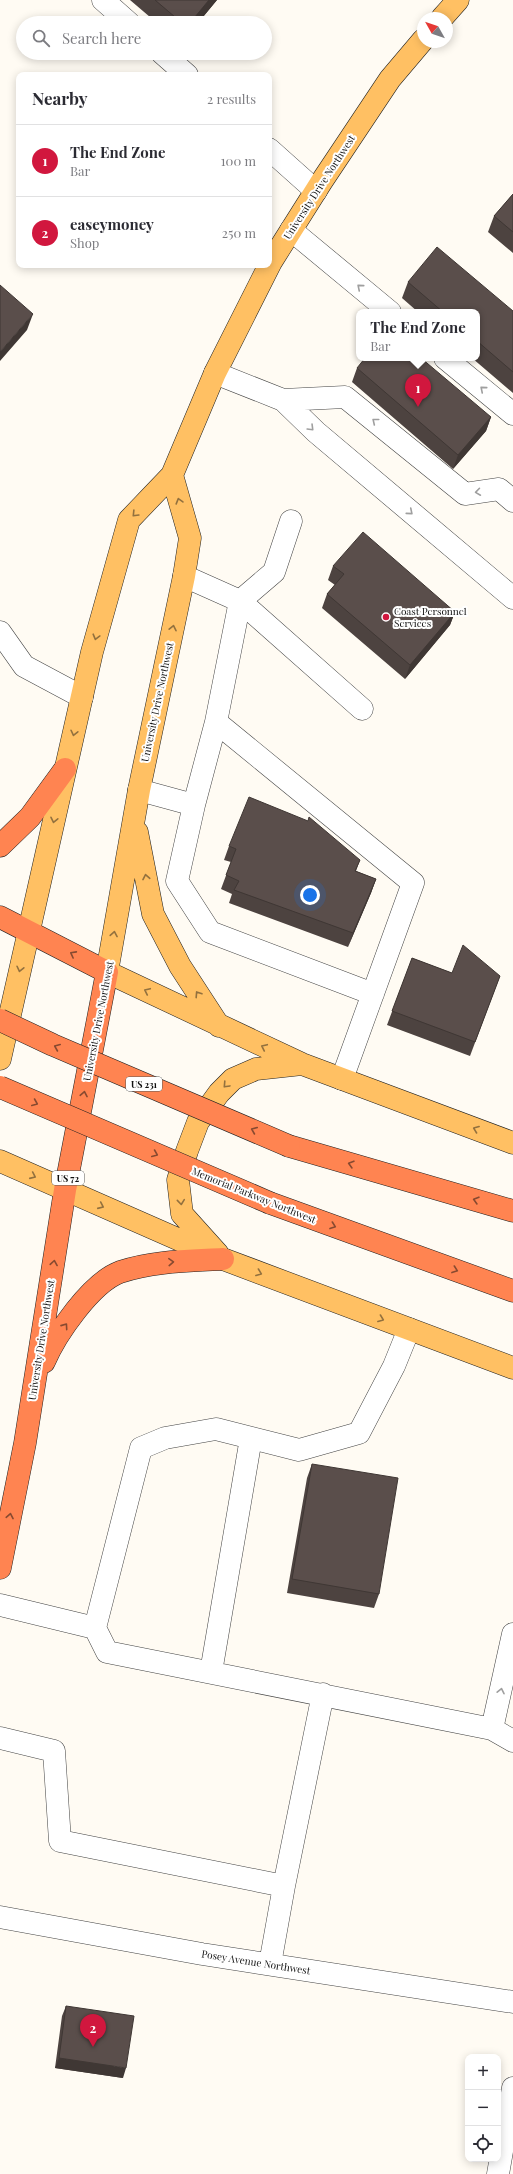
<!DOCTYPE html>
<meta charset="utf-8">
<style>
:root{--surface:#fff;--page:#f7f7f7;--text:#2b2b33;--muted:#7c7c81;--line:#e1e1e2;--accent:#d1173e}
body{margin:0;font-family:"Playfair Display",serif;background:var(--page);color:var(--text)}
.controls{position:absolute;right:12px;bottom:12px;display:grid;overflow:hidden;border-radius:8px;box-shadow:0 2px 10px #0003}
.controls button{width:36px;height:36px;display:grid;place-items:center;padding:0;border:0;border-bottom:1px solid var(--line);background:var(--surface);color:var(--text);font:20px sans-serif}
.compass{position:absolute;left:417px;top:12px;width:36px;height:36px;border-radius:50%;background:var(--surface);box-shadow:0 2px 10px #0003;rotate:310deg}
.you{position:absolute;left:310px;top:895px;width:14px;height:14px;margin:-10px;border:3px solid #fff;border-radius:50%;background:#1a73e8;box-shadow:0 0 0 6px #1a73e833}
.badge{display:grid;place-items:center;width:26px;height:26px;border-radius:50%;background:var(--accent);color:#fff;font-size:13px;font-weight:700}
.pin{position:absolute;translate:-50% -33px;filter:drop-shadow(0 1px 2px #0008)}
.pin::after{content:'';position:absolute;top:21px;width:14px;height:12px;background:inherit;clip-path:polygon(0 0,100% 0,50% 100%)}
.popup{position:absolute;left:356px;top:309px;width:124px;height:52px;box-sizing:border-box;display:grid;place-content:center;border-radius:8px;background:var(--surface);filter:drop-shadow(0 1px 3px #0005);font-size:13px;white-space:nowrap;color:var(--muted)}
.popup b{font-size:15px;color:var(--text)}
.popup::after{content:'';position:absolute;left:50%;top:100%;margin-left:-8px;border:8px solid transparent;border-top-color:var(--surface)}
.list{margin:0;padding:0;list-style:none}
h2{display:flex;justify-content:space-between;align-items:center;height:52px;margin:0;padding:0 16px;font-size:17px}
h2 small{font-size:13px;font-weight:400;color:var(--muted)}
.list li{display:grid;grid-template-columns:26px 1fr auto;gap:12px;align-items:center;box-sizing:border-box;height:72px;padding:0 16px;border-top:1px solid var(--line)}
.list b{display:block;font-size:15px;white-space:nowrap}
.list p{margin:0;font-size:13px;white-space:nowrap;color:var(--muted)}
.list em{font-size:13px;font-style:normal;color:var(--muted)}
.icon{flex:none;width:22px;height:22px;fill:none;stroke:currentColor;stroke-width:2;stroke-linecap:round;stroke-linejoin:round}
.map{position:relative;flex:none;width:513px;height:2174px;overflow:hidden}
.search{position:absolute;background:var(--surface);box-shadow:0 2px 10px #0003;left:16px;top:16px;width:256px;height:44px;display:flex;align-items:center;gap:10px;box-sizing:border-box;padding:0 14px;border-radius:22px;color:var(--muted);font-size:15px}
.panel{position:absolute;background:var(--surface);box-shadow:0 2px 10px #0003;left:16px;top:72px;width:256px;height:196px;border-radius:8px}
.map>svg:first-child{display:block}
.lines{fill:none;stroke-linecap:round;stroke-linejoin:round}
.minor-casing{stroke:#434343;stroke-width:23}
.major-casing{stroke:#212121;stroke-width:23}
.highway-casing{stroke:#212121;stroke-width:23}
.minor{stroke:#fff;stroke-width:22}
.major{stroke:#ffc063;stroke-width:22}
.highway{stroke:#ff8451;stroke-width:22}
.highway-bridge-casing{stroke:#212121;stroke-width:23;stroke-linecap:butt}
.highway-bridge{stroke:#ff8451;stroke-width:22}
.wall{fill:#4d4340}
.shaded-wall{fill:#3f3734}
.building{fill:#5a4e4b;stroke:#3f3734}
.oneway{stroke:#9f9f9f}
.oneway2{stroke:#93713e}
.oneway3{stroke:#884a30}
.poi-dot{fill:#d1173e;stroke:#fff;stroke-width:1.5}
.labels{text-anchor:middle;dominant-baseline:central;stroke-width:4;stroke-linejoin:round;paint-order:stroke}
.shield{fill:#fff;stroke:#585858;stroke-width:1}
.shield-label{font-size:9px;font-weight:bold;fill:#101010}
.street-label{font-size:10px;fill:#101010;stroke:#fff}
.poi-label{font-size:10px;fill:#101010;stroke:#fff;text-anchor:start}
</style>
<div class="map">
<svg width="513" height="2174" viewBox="0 0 513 2174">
<rect width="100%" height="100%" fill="#fffbf3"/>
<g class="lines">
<g class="minor-casing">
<path id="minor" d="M103 0 129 23
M162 53 187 75
M269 149 316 191
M291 230 390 312
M445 358 513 414
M215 373 283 400 316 432 513 598
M283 400 345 397 465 494 499 489 513 501
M291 521 274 572 240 601 216 722 413 883 342 1079
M184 576 240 601 362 709
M0 632 24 666 82 697
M216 722 194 805 177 881 210 932 373 994
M139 790 194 805
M0 1605 95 1628 107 1652 492 1729 513 1741
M95 1628 141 1448 165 1438 216 1429 299 1450 359 1433 394 1366 409 1329
M211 1672 251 1438
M492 1729 513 1634
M0 1738 54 1751 60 1841 284 1886 323 1694
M0 1917 202 1954 513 2002
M270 1964 284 1886
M498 2174 513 2088"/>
</g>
<g class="major-casing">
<path id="major" d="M442 18 458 0
M172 475 190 538 184 576 139 790 107 972 302 1064 513 1143
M137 832 153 914 180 966 219 1026
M0 1059 92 652 129 520 172 475 215 373 271 262 322 181 390 79 423 40
M0 1161 223 1259 513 1368
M218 1254 182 1214 178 1180 187 1151 198 1122 219 1093 233 1079 256 1069 302 1064"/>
</g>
<g class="highway-casing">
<path id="highway" d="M0 846 30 817 65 769
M0 917 107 972 65 1190 25 1443 0 1568
M289 1146 513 1211
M270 1203 513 1291
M44 1362C56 1334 91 1283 120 1272 153 1261 188 1261 223 1259"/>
</g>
<use href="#minor" class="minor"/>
<use href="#major" class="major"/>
<use href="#highway" class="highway"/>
<g class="highway-bridge-casing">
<path id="highway-bridge" d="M0 1020 53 1045 289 1146
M0 1087 270 1203"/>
</g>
<use href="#highway-bridge" class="highway-bridge"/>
</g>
<path class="wall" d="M130 0H217L198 23H157Z
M513 194V253L488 232 494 216Z
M408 282 513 311V393L472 358H477V312H418L402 298Z
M357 368 491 417 486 431 453 469 352 382Z
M333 566 455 612 450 625 405 679 322 608 327 594 335 585 328 580Z
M229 846 360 860 356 871 376 879 371 893 348 947 229 903 232 894 221 889 231 862 224 860Z
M412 958 452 973 500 976 470 1056 387 1025Z
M312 1464 379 1594 374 1608 287 1593 307 1478Z
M66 2006 123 2078 55 2068 62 2016Z"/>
<path class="shaded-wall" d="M209 0H217L198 23H190Z
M33 314 27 330 0 361V352Z
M491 417 486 431 453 469 458 455Z
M455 612 450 625 405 679 410 665Z
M376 879 371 893 348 947 353 933Z
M59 2058 126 2068 123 2078 55 2068Z"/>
<path class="building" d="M155 0H209L190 23H182Z
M513 194V232L494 216Z
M437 247 513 311V372L477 341V312H443L408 282Z
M0 285 33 314 0 352Z
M365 358H421L491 417 458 455 357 368Z
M363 532 455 612 410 665 327 594 344 574 333 566Z
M249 797 308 821 309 817 360 860 355 871 376 879 353 933 234 890 239 881 226 875 236 849 229 846Z
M463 945 500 976 475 1042 392 1011 412 958 452 973Z
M312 1464 398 1478 379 1594 292 1579Z
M66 2006 134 2016 126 2068 59 2058Z"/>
<defs><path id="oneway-chevron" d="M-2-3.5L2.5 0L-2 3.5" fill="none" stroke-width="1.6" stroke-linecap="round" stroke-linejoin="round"/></defs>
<g class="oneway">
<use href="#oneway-chevron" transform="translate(360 287) rotate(-140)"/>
<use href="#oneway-chevron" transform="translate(483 389) rotate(-140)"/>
<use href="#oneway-chevron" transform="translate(375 421) rotate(-141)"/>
<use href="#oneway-chevron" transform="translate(311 428) rotate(45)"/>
<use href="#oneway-chevron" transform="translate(478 492) rotate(172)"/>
<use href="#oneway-chevron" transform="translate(410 512) rotate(40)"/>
<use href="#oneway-chevron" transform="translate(501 1691) rotate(-78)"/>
</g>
<g class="oneway2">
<use href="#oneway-chevron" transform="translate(179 501) rotate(-106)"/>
<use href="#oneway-chevron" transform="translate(135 514) rotate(134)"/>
<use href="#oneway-chevron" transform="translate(173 628) rotate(-78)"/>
<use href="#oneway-chevron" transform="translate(96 637) rotate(105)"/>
<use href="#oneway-chevron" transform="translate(74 733) rotate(103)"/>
<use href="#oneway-chevron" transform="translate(54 820) rotate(102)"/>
<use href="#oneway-chevron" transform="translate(146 877) rotate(-101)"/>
<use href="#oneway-chevron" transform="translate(114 934) rotate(-80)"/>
<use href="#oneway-chevron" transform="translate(20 969) rotate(103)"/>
<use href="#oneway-chevron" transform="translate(147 991) rotate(-155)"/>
<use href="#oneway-chevron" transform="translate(198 994) rotate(-123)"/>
<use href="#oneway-chevron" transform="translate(264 1047) rotate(-155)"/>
<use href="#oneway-chevron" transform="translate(226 1085) rotate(133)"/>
<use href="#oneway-chevron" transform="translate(476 1129) rotate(-159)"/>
<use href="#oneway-chevron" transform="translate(33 1176) rotate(24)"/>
<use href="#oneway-chevron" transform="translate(181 1202) rotate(84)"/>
<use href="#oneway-chevron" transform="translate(101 1206) rotate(24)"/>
<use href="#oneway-chevron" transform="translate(259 1273) rotate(21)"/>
<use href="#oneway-chevron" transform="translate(381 1319) rotate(21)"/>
</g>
<g class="oneway3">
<use href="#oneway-chevron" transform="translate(73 954) rotate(-152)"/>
<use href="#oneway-chevron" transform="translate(57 1047) rotate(-157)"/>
<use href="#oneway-chevron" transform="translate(84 1094) rotate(-79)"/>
<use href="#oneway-chevron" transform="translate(35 1103) rotate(23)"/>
<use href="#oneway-chevron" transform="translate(254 1130) rotate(-157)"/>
<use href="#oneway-chevron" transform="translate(155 1154) rotate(23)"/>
<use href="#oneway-chevron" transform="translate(351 1164) rotate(-164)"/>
<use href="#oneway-chevron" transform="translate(476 1200) rotate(-164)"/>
<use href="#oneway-chevron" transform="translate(333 1226) rotate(20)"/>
<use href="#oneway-chevron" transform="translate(171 1262) rotate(-3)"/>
<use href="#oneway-chevron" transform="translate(54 1263) rotate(-81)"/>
<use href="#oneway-chevron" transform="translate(455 1270) rotate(20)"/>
<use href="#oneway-chevron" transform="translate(65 1326) rotate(-55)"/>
<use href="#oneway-chevron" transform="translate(10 1516) rotate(-79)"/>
</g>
<circle class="poi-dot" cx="386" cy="617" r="4"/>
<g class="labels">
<g class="shield">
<rect x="126" y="1077" width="36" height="14" rx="3"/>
<rect x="52" y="1171" width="32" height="14" rx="3"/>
</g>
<g class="shield-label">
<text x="144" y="1084">US 231</text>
<text x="68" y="1178">US 72</text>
</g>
<g class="street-label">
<text transform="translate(319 187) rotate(-57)">University Drive Northwest</text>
<text transform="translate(157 702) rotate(-78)">University Drive Northwest</text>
<text transform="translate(98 1021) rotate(-79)">University Drive Northwest</text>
<text transform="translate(254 1195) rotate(22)">Memorial Parkway Northwest</text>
<text transform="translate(41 1340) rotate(-81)">University Drive Northwest</text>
<text transform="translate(256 1962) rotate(9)">Posey Avenue Northwest</text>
</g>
<g class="poi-label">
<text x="394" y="611">Coast Personnel<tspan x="394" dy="12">Services</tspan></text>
</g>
</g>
</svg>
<div class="controls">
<button>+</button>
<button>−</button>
<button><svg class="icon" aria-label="locate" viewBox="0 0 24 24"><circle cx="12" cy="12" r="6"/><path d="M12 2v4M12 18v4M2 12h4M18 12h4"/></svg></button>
</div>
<svg class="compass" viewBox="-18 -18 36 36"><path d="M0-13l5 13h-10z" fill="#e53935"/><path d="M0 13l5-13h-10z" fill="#7c7c81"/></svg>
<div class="you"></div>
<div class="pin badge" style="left:418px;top:407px">1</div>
<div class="popup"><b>The End Zone</b>Bar</div>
<div class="pin badge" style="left:93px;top:2047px">2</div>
<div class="search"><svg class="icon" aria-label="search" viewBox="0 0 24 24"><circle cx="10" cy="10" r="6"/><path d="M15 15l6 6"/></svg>Search here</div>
<section class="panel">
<h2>Nearby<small>2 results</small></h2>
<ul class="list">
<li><span class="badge">1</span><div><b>The End Zone</b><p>Bar</p></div><em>100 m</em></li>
<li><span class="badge">2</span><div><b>easeymoney</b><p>Shop</p></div><em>250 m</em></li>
</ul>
</section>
</div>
